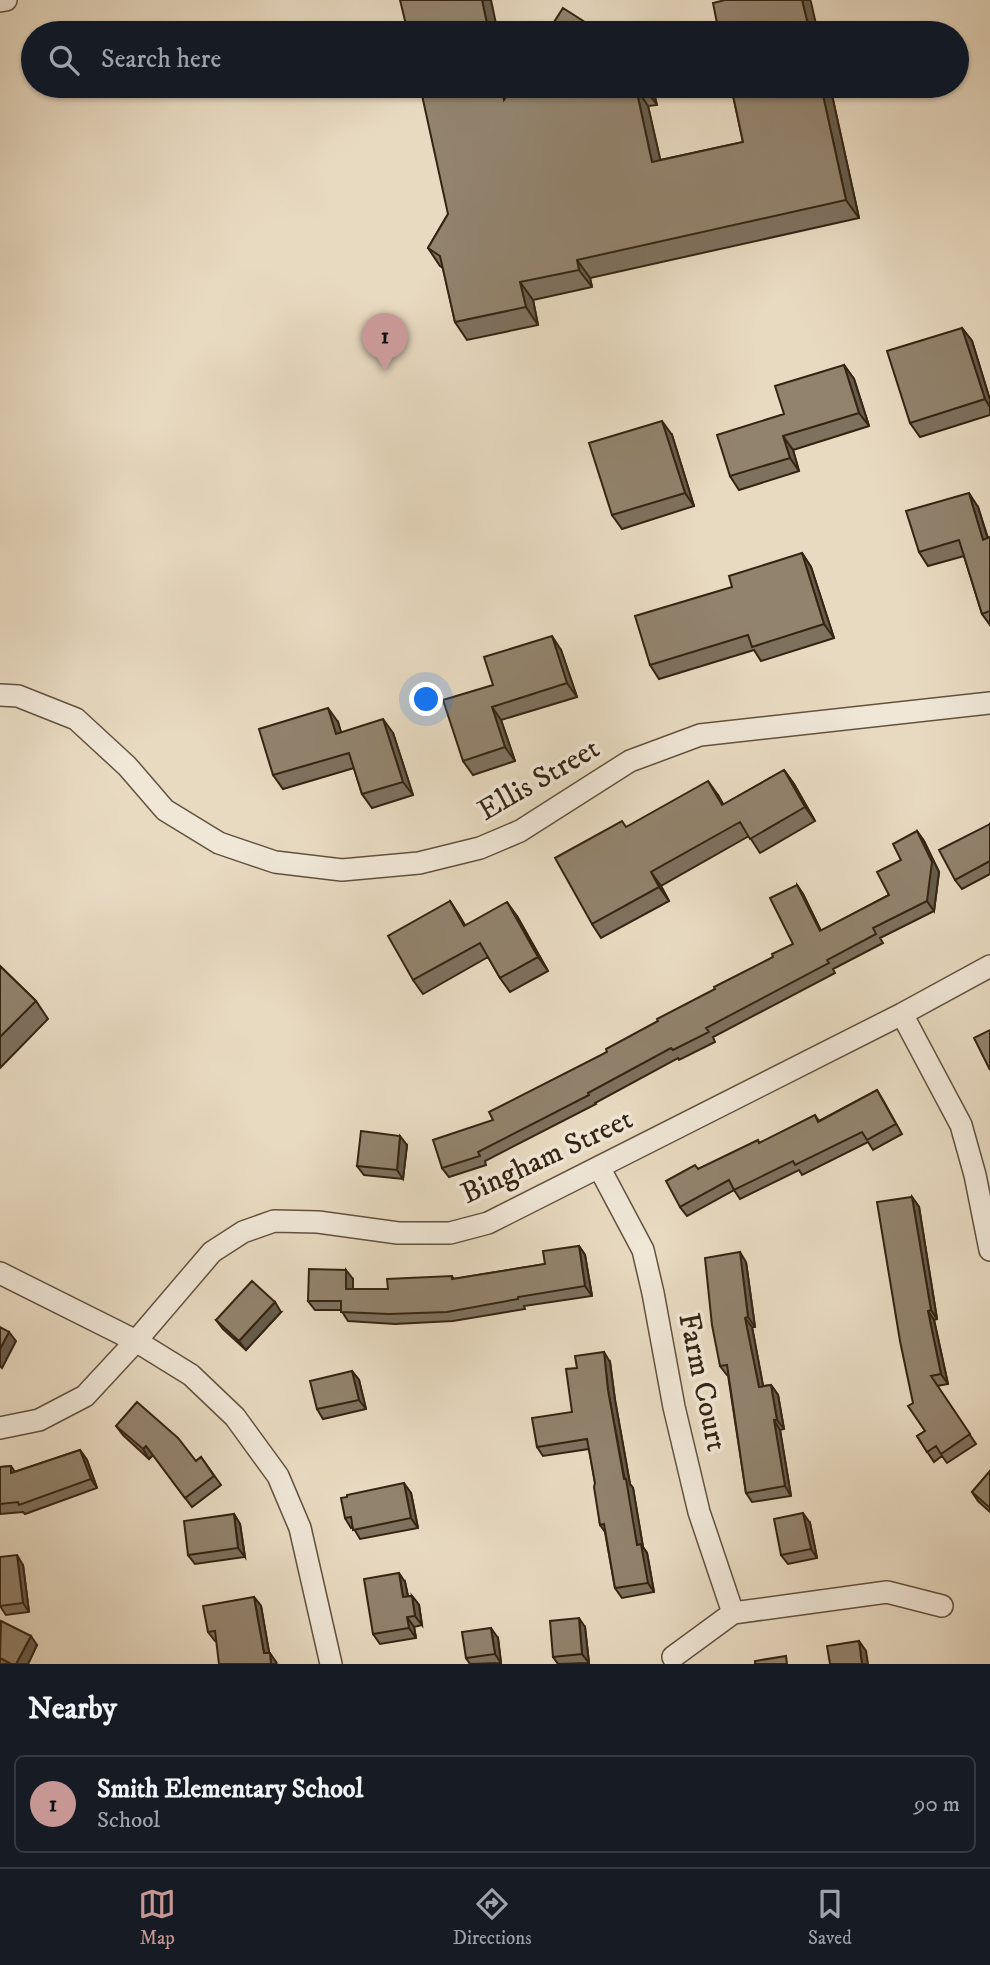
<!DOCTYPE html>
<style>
:root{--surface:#171b24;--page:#20242c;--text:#f1f3f6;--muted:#9ea1a6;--line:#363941;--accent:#c59692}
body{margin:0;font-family:"IM FELL DW Pica",serif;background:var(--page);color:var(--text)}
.you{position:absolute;left:427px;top:700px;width:24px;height:24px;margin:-18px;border:5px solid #fff;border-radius:50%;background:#1a73e8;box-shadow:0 0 0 10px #1a73e833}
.badge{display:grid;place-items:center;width:46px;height:46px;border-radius:50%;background:var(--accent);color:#111;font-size:23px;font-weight:700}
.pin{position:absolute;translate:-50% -58px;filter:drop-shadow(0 2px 4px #0008)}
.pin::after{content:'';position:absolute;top:37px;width:24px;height:21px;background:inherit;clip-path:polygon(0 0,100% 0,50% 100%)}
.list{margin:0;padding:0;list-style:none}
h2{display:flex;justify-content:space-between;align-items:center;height:91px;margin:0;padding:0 28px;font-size:30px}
h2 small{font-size:23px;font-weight:400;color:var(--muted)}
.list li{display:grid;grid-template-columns:46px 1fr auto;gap:21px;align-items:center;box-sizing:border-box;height:98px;margin:0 14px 14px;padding:0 14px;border:2px solid var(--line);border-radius:10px}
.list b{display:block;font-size:26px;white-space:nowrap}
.list p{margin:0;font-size:23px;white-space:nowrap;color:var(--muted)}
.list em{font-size:23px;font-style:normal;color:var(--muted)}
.icon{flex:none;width:38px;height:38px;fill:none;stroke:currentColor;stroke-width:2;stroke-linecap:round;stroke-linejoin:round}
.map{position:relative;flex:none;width:990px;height:1664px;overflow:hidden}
.search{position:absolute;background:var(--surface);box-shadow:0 2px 5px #0004;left:21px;right:21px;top:21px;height:77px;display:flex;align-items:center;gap:18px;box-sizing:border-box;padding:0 24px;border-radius:38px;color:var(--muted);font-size:26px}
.sheet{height:203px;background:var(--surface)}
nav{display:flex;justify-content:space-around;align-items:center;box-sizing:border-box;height:98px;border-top:2px solid var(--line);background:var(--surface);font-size:19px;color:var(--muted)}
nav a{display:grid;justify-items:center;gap:4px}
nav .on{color:var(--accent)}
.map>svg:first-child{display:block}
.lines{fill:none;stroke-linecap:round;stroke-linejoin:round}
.minor-casing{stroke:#62523e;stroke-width:24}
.minor{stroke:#f0e7d7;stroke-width:21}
.wall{fill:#7e715e;stroke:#352412;stroke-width:2}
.shaded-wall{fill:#665c4c;stroke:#352412;stroke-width:2}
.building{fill:#92836d;stroke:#352412;stroke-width:2}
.labels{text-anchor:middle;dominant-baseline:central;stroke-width:7;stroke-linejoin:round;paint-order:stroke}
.street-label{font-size:30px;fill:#352412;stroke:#f0e7d7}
</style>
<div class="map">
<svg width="990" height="1664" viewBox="0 0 990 1664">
<rect width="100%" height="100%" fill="#e8dac1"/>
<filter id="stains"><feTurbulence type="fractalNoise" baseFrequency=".00286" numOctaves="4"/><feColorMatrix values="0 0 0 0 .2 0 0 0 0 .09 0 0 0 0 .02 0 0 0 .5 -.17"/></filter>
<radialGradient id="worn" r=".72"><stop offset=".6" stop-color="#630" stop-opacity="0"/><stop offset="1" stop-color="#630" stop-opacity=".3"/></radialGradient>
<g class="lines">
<g class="minor-casing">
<path id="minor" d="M0 1 6 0
M0 695 18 696 76 719 127 766 165 810 219 843 275 862 342 870 419 863 480 848 520 831 630 761 700 735 990 703
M902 1014 961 1125 975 1175 990 1250
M600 1169 643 1250 653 1293 674 1407 699 1512 733 1613
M0 1273 136 1341 191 1375 235 1417 278 1476 300 1528 331 1664
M0 1428 39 1420 85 1396 136 1341 212 1252 243 1232 274 1221 318 1222 398 1233H450L488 1223 902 1014 990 966
M673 1657 733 1613 887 1592 942 1606"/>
</g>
<use href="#minor" class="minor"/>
</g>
<path class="wall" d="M513 86H652L657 105 648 106 660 160 743 142 731 86H830L859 218 590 278 592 287 533 300 538 325 467 340 455 322 443 268 440 266 428 248 448 214Z
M962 328 972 341 990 400V415L920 437 910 423Z
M844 365 854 379 869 426 793 450 799 471 739 490 730 476 784 414Z
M672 435 694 506 622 529 612 515Z
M978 507 988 538 990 537V625L982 614 964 556 928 566 919 552Z
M802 553 811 567 834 638 761 661 754 650 659 679 650 665 732 587Z
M561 650 577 697 501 720 515 761 473 775 463 761 493 685Z
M338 722 341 733H393L413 795 372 808 362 794 354 768 283 789 273 775Z
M784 770 794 784 815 821 760 853 749 836 661 886 669 901 601 938 592 924 627 827 718 795 723 805Z
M990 824V874L962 889 955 880Z
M917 831 924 841 939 872 934 911 880 938 883 943 833 969 835 973 713 1037 715 1042 679 1060 678 1058 595 1103 596 1104 485 1161 486 1165 449 1177 442 1168 493 1120 607 1052 773 957 793 944 797 885 803 894 821 931 889 895 901 860Z
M450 901 465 925 517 916 548 971 510 992 500 978 488 957 423 994 413 980Z
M0 966 36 1001 48 1019 0 1068Z
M877 1090 883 1100 902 1134 873 1150 868 1142 802 1175 799 1170 740 1199 734 1190 687 1216 680 1207 698 1169 760 1143 815 1115 819 1121Z
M407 1145 403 1179 364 1175 357 1166Z
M912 1197 919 1207 937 1319 934 1320 948 1384 937 1386 976 1444 947 1463 942 1456 934 1462 917 1436 925 1431 913 1403Z
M579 1246 585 1255 592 1296 524 1306 525 1309 453 1321 395 1324 348 1321 341 1310H315L308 1301 353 1279V1289H388L452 1276 454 1279 545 1264Z
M746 1262 755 1327H752L763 1386 771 1385 778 1395 784 1429 780 1430 791 1496 752 1502 746 1493 728 1375H727L720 1366Z
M281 1312 246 1350 223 1329 216 1320Z
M610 1362 615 1400 630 1484 633 1488 643 1547 647 1553 654 1592 622 1598 615 1588 605 1532 600 1525 595 1483 589 1449 543 1456 537 1447 572 1412Z
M352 1371 359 1380 366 1409 323 1419 317 1409Z
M116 1426 196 1461 201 1457 221 1485 192 1507 153 1455 149 1459 123 1435Z
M80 1450 87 1460 97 1488 25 1514 23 1512 0 1514V1467L11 1466 15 1472Z
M990 1471V1512L978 1501 972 1492Z
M411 1493 418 1528 360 1539 353 1527 351 1528 345 1518 347 1497Z
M234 1514 240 1524 245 1557 195 1564 188 1555Z
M810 1523 817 1558 788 1564 781 1555Z
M0 1557 23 1565 29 1612 6 1615 0 1606Z
M405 1582 408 1596H412L419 1605 422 1625 414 1627 416 1638 380 1644 373 1634Z
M254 1597 261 1606 269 1653 276 1662 215 1641 208 1632Z
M0 1623 37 1645 28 1664H0Z
M585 1627 589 1663 558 1664 553 1657Z
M498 1638 501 1663 470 1664 466 1658Z"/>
<path class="shaded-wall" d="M482 0H491L498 33H489Z
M802 0H810L811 2 818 33H810Z
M501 86H509L516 118 504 100Z
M644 86H652L657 105 644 87Z
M821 86H830L859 218 846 200Z
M636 88 648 106 665 180 652 162Z
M577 260 590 278 592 287 579 270Z
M520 282 533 300 538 325 526 307Z
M962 328 972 341 990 400V407L985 399Z
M844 365 854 379 869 426 859 413Z
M662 421 672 435 694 506 685 493Z
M783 436 793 450 799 471 790 458Z
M969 493 978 507 990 546 983 540Z
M802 553 811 567 834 638 824 624Z
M552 636 561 650 577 697 567 683Z
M492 707 501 720 515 761 505 747Z
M328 708 338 722 346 748 336 734Z
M383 719 393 733 413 795 403 782Z
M784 770 794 784 815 821 805 807Z
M708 781 718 795 732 819 722 805Z
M917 831 924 841 939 872 934 911 927 901Z
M651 872 661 886 669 901 659 887Z
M797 885 803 894 826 941 820 931Z
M450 901 459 915 473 940 464 926Z
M507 902 517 916 548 971 538 957Z
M400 1136 407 1145 403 1179 397 1170Z
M912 1197 919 1207 937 1319 931 1310Z
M579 1246 585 1255 592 1296 585 1286Z
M740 1252 746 1262 755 1327 748 1317Z
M346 1270 353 1279V1298L346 1289Z
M275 1302 281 1312 246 1350 239 1341Z
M928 1311 934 1320 948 1384 941 1374Z
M745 1318 752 1327 765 1396 759 1387Z
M9 1332 16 1341 2 1368 0 1366V1349Z
M604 1352 610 1362 615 1400 630 1484 633 1488 643 1547 647 1553 654 1592 648 1583 637 1545 608 1390Z
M352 1371 359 1380 366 1409 359 1400Z
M771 1385 778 1395 784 1429 777 1420Z
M774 1420 780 1430 791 1496 785 1486Z
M146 1446 153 1455 149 1459 143 1449Z
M80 1450 87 1460 97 1488 91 1479Z
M404 1483 411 1493 418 1528 411 1518Z
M803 1513 810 1523 817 1558 811 1549Z
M234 1514 240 1524 245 1557 238 1548Z
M17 1555 23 1565 29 1612 23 1603Z
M399 1573 405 1582 410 1606 403 1597Z
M412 1596 419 1605 422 1625 415 1616Z
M254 1597 261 1606 271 1663 264 1653Z
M407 1617 414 1627 416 1638 409 1628Z
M579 1618 585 1627 589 1663 582 1654Z
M491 1628 498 1638 501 1663 495 1654Z
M31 1636 37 1645 28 1664H16Z
M859 1641 866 1651 868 1664H862Z
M270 1653 276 1662V1664H271Z"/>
<path class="building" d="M400 0H482L489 33H408Z
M725 0H802L810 33H719L713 3Z
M563 8 602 33H547Z
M420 86H501L504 100 513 86H644V87L636 88 652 162 743 142 731 86H821L846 200 577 260 579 270 520 282 526 307 455 322 440 256 428 248 448 214Z
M962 328 985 399 910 423 887 351Z
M844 365 859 413 783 436 790 458 730 476 717 435 784 414 775 386Z
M662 421 685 493 612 515 589 443Z
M969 493 983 540 990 537V611L982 614 959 540 919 552 906 511Z
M802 553 824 624 752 647 748 635 650 665 635 616 732 587 729 576Z
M552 636 567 683 492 707 505 747 463 761 443 700 493 685 484 657Z
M328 708 336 734 383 719 403 782 362 794 349 753 273 775 259 729Z
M784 770 805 807 750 839 740 822 651 872 659 887 592 924 555 858 622 821 626 827 708 781 722 805Z
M990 824V861L955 880 939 850Z
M917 831 932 862 927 901 873 928 876 934 827 960 829 963 706 1028 709 1032 673 1050 671 1048 588 1093 589 1095 478 1152 480 1156 442 1168 433 1140 493 1120 489 1112 607 1052 606 1049 658 1021 657 1019 715 989 714 987 773 957 772 954 793 944 770 898 797 885 820 931 889 895 877 872 901 860 893 844Z
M450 901 464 926 507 902 538 957 500 978 480 943 413 980 388 936Z
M0 966 36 1001 0 1037Z
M990 1030V1070L974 1038Z
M877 1090 896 1124 867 1140 862 1132 795 1165 793 1161 734 1190 729 1180 680 1207 666 1181 695 1165 698 1169 758 1140 759 1143 815 1115 818 1122Z
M361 1131 400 1136 397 1170 357 1166Z
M912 1197 931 1310 928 1311 941 1374 931 1376 970 1434 941 1454 936 1446 927 1452 917 1436 925 1431 908 1406 913 1403 900 1341 877 1202Z
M579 1246 585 1286 518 1297V1299L447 1312 389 1314 341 1312V1301H308L309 1269 346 1270V1289H388L387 1279 452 1276V1279L545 1264 543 1251Z
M740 1252 748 1317 745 1318 759 1387 771 1385 777 1420H774L785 1486 746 1493 727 1365 720 1366 712 1325 705 1258Z
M252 1281 275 1302 239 1341 216 1320Z
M0 1327 9 1332 0 1349Z
M604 1352 608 1390 624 1479H626L637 1545 641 1544 648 1583 615 1588 604 1524 600 1525 594 1487 595 1483 587 1439 537 1447 532 1418 572 1412 566 1369 577 1368 575 1356Z
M352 1371 359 1400 317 1409 310 1381Z
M137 1402 178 1438 196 1461 201 1457 214 1476 185 1498 146 1446 143 1449 116 1426Z
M80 1450 91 1479 19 1505 18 1502 0 1504V1467L11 1466V1473Z
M990 1471V1508L972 1492Z
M404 1483 411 1518 353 1530 351 1517 345 1518 341 1498 347 1497V1495Z
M803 1513 811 1549 781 1555 774 1519Z
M234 1514 238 1548 188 1555 184 1521Z
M17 1555 23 1603 0 1606V1557Z
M399 1573 403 1597 412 1596 415 1616 407 1617 409 1628 373 1634 364 1579Z
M254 1597 264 1653H270L271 1664H219L215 1631 208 1632 203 1606Z
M579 1618 582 1654 553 1657 550 1621Z
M1 1621 31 1636 16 1664H11L0 1658Z
M491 1628 495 1654 466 1658 462 1632Z
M859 1641 862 1664H830L827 1646Z
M786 1656 787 1664H755V1661Z"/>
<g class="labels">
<g class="street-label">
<text transform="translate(539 780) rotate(-30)">Ellis Street</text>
<text transform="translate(547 1157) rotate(-25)">Bingham Street</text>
<text transform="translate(702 1382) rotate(78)">Farm Court</text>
</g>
</g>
<rect width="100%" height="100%" filter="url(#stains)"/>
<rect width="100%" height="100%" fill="url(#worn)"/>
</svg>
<div class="you"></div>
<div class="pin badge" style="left:385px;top:371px">1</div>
<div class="search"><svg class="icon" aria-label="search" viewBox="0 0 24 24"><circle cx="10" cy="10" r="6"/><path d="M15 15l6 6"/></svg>Search here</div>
</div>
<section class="sheet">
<h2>Nearby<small></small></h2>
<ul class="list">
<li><span class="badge">1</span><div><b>Smith Elementary School</b><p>School</p></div><em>90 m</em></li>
</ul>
</section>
<nav>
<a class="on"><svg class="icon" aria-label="map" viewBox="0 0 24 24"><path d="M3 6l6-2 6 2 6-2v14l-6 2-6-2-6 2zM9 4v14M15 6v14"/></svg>Map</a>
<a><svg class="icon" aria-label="directions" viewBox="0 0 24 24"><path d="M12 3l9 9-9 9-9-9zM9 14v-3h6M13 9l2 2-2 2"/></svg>Directions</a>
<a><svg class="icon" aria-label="saved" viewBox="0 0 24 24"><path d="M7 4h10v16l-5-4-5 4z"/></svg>Saved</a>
</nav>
